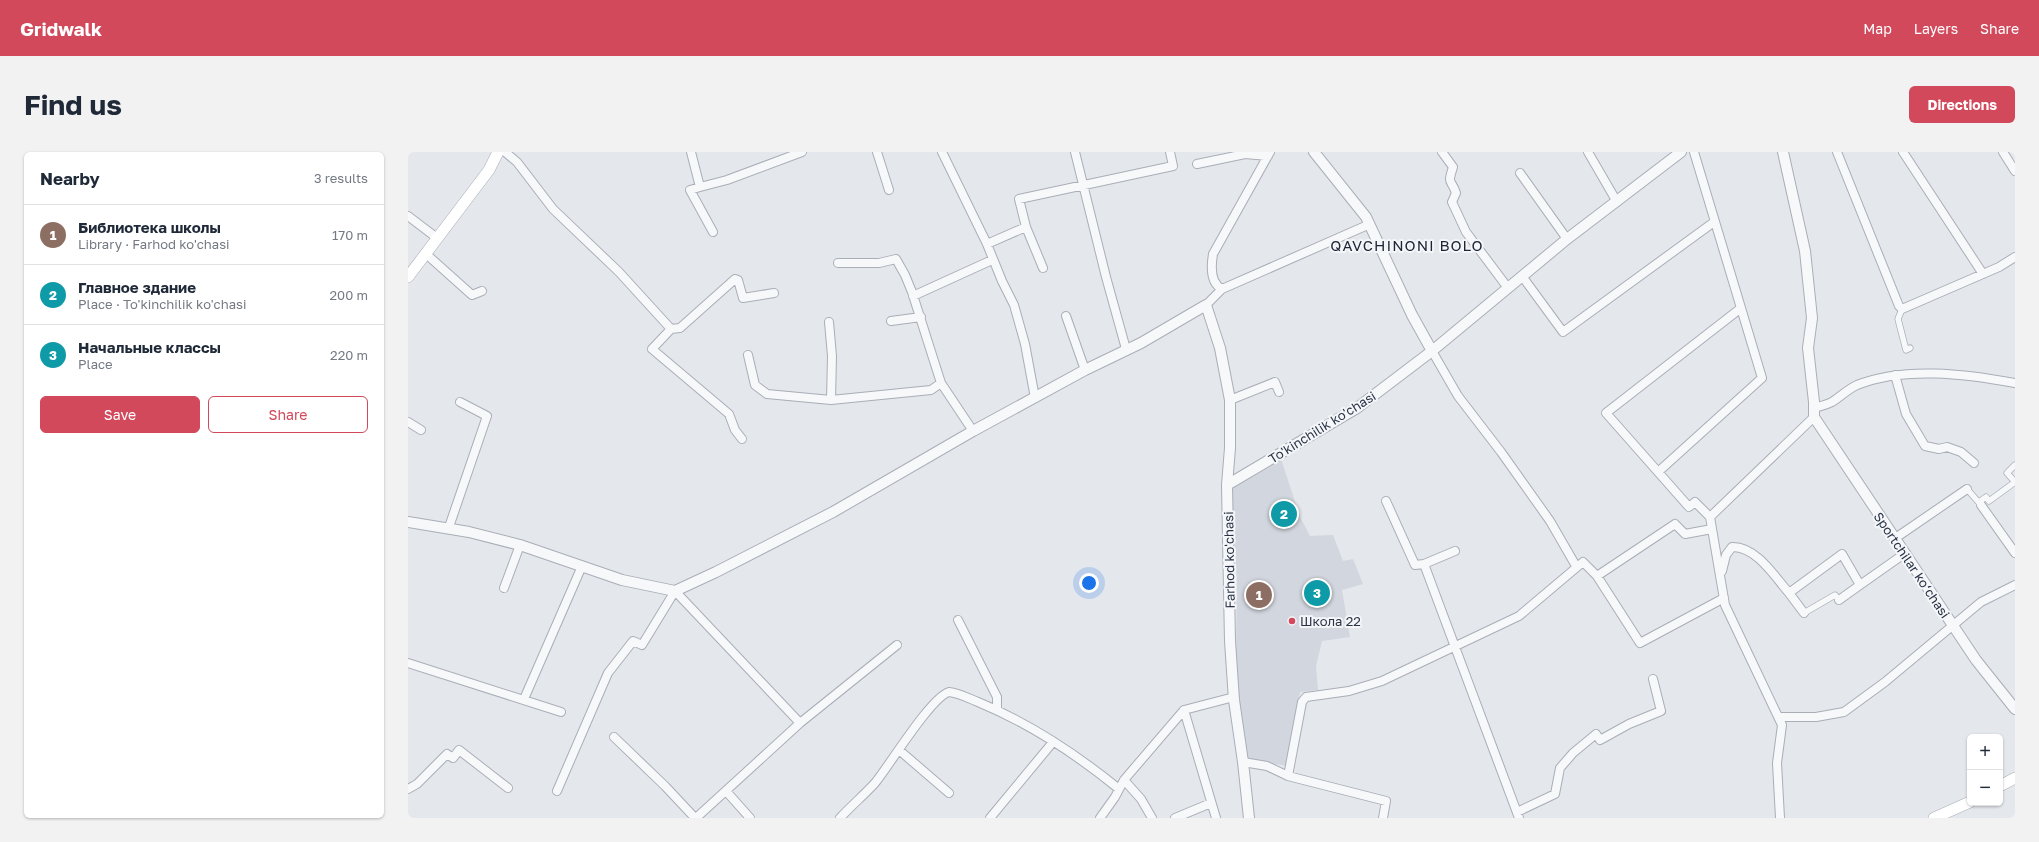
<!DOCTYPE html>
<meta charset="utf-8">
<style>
:root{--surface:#fff;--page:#f2f2f3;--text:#1f2937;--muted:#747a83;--line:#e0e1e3;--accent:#d1495b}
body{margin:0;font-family:"Golos Text",sans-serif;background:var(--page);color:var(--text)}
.controls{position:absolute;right:12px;bottom:12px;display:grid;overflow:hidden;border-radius:6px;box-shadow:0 1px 3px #0004}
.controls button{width:36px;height:36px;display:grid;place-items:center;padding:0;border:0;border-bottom:1px solid var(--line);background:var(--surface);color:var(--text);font:20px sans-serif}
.you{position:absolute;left:681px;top:431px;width:14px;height:14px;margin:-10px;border:3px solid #fff;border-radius:50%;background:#1a73e8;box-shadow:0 0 0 6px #1a73e833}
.badge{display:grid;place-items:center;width:26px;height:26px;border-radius:50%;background:var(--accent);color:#fff;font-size:13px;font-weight:700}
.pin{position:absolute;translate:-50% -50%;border:2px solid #fff;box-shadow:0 1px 4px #0006}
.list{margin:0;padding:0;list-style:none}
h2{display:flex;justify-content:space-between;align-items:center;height:52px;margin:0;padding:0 16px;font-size:17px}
h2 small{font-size:13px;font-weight:400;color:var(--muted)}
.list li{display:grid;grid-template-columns:26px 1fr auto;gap:12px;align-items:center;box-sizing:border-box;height:60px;padding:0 16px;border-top:1px solid var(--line)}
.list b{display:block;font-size:15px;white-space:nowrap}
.list p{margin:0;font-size:13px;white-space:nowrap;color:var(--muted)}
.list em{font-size:13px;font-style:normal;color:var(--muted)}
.actions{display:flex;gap:8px;padding:12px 16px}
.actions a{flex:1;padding:9px 0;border:1px solid var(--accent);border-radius:6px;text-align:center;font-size:14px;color:var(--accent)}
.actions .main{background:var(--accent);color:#fff}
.map{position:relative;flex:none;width:1607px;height:666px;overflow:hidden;border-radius:6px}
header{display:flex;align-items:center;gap:24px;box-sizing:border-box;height:56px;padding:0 20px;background:var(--accent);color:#fff}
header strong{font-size:19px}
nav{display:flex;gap:22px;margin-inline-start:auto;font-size:14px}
.intro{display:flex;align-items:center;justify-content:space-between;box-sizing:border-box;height:96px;padding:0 24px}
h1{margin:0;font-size:28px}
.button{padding:10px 18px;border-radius:6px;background:var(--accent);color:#fff;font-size:14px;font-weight:700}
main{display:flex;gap:24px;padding:0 24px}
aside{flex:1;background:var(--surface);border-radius:6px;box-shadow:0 1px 3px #0004}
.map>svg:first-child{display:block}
.built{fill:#d2d6de}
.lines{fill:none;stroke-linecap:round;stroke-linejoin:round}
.pedestrian-casing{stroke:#a9aeb7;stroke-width:7}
.minor-casing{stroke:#a9aeb7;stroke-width:10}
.tertiary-casing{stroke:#a9aeb7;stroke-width:12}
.secondary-casing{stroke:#a9aeb7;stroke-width:12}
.pedestrian{stroke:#f7f8fa;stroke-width:5.5}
.minor{stroke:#f7f8fa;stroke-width:8}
.tertiary{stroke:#f7f8fa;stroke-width:10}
.secondary{stroke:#fff;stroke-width:11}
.poi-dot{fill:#d1495b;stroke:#f4f6f9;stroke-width:1.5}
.labels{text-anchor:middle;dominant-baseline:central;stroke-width:4;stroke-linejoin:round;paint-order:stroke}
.street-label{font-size:13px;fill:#2b3445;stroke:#f4f6f9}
.poi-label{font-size:13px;fill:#2b3445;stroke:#f4f6f9;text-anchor:start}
.quarter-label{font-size:15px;letter-spacing:1px;fill:#1d2536;stroke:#f4f6f9}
</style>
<header>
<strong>Gridwalk</strong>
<nav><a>Map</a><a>Layers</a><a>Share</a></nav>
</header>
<div class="intro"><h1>Find us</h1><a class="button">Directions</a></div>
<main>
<aside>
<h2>Nearby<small>3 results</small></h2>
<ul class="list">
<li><span class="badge" style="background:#8d6e63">1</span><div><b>Библиотека школы</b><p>Library · Farhod ko'chasi</p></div><em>170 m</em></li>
<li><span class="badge" style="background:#0f9aa8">2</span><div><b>Главное здание</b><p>Place · To'kinchilik ko'chasi</p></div><em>200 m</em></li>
<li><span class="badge" style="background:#0f9aa8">3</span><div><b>Начальные классы</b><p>Place</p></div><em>220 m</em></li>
</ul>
<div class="actions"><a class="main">Save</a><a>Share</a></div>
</aside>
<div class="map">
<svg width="1607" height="666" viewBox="0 0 1607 666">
<rect width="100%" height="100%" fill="#e4e7ec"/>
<path class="built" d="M873 307 892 365 902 384 925 383 935 409 945 407 955 432 934 438 942 485 914 489 908 514 910 538 892 540 880 614 839 608 832 554 828 505 829 427 822 333Z"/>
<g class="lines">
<g class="pedestrian-casing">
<path id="pedestrian" d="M1494 157 1490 167 1498 198 1502 196
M1559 337 1573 353
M1571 350 1578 345 1581 349 1607 330 1599 321 1607 313
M1396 461 1427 443 1431 448"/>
</g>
<g class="minor-casing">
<path id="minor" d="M97 0 109 10 145 57 211 120 263 177 272 176 327 127 330 128 335 146 366 141
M283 0 292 35 319 28 394 0
M469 0 481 38
M534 0 579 92 594 129 606 153 617 192 627 246
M667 0 698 125 718 197
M1034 0 1045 15C1039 34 1043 26 1048 41L1044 50 1058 80 1100 136
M1180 0 1209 50
M1286 0 1333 156 1198 261 1281 355 1287 350 1302 365 1317 453 1374 573 1369 611 1372 666
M1429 0 1491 154 1494 157 1591 115 1607 105
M1495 0 1575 122
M1595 0 1607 19
M789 12 837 2 860 4
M1112 21 1159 87
M292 35 282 38 305 80
M0 64 29 86
M618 75 611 47 765 14 762 0
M579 92 618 75 635 116
M17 101 64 143 74 139
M430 111H471L488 107 497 123 504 140 533 231 565 279
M1114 124 1155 180 1306 70
M814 137C802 131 803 114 805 102L862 0
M505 144 584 108
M798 153 814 137 962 72
M658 164 677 218
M483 169 513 165
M421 170 424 204 423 248
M263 177 244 197 321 262 327 278 334 287
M1024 199 1050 244 1093 300 1142 369 1168 414
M340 203 347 233 359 242 423 248 523 238 533 231
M1487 223 1498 262 1517 294 1531 297 1539 295 1553 300 1566 311
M822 248 867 230 871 240
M1407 256C1412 254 1418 253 1424 250 1432 245 1440 237 1449 233 1496 214 1558 222 1607 231
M0 270 13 278
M1250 320 1354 226 1333 156
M978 349 1007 413 1016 412 1111 666
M1573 353 1607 401
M1302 365 1406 265
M41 375 79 264 52 250
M1486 387 1559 337
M1016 412 1047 399
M1314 419 1318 403 1324 395C1348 394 1367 425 1381 441L1434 402 1452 433 1496 402
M1189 424 1267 372 1277 382 1304 377
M96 436 112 393
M1381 441 1396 461
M1431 448 1452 433
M550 468 589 545V558
M0 511 153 560
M116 547 174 414
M776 558 808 666
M1372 565H1408L1436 560 1477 530 1573 450 1607 433
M206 585 257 634 287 666
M491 598 541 641
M835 610 859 614 880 624 978 649 975 666
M880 624 894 550 898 545 941 539 974 529 1111 464 1175 410 1189 424 1232 491 1316 446
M716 628 733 647 744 666
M0 637 9 632 39 602 45 606 51 598 100 636
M149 639 200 521 225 489 234 493 267 439 392 571
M318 639 342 666
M1109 660 1147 642 1152 616 1165 601 1188 582 1192 588 1221 572 1253 559 1245 527
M288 666 392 571 489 493
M432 666C443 654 456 643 467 631 481 614 523 545 541 540 551 541 560 546 570 550 621 571 668 602 711 637
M582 666 645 590
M692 666 707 645 716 628 776 558 826 545
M767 666 803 651"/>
</g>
<g class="tertiary-casing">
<path id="tertiary" d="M906 0 958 65 1004 163 1024 199
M1375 0 1397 99 1404 166 1400 196 1406 250V265L1568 508 1607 557
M819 333 949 256 1024 199 1159 87 1273 0
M0 370 61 380 112 393 214 428 267 439 308 420 425 360 565 279 677 218 733 191 798 153 812 196 822 248V296L819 333 822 489 826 548 835 610 841 666"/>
</g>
<g class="secondary-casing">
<path id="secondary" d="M0 125 81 18 90 0
M1592 634 1607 626
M1526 666 1562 650"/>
</g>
<use href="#pedestrian" class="pedestrian"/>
<use href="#minor" class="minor"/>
<use href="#tertiary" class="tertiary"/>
<use href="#secondary" class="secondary"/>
</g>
<circle class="poi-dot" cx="884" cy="469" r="4"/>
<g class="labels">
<g class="street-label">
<text transform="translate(914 275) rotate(-32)">To'kinchilik ko'chasi</text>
<text transform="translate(821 408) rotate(-91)">Farhod ko'chasi</text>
<text transform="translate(1504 413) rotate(56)">Sportchilar ko‘chasi</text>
</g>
<g class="poi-label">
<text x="892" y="469">Школа 22</text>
</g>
<g class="quarter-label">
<text x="999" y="93">QAVCHINONI BOLO</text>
</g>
</g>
</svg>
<div class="controls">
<button>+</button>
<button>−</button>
</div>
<div class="you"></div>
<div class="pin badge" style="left:851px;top:443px;background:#8d6e63">1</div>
<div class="pin badge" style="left:876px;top:362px;background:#0f9aa8">2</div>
<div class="pin badge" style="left:909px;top:441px;background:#0f9aa8">3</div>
</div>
</main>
